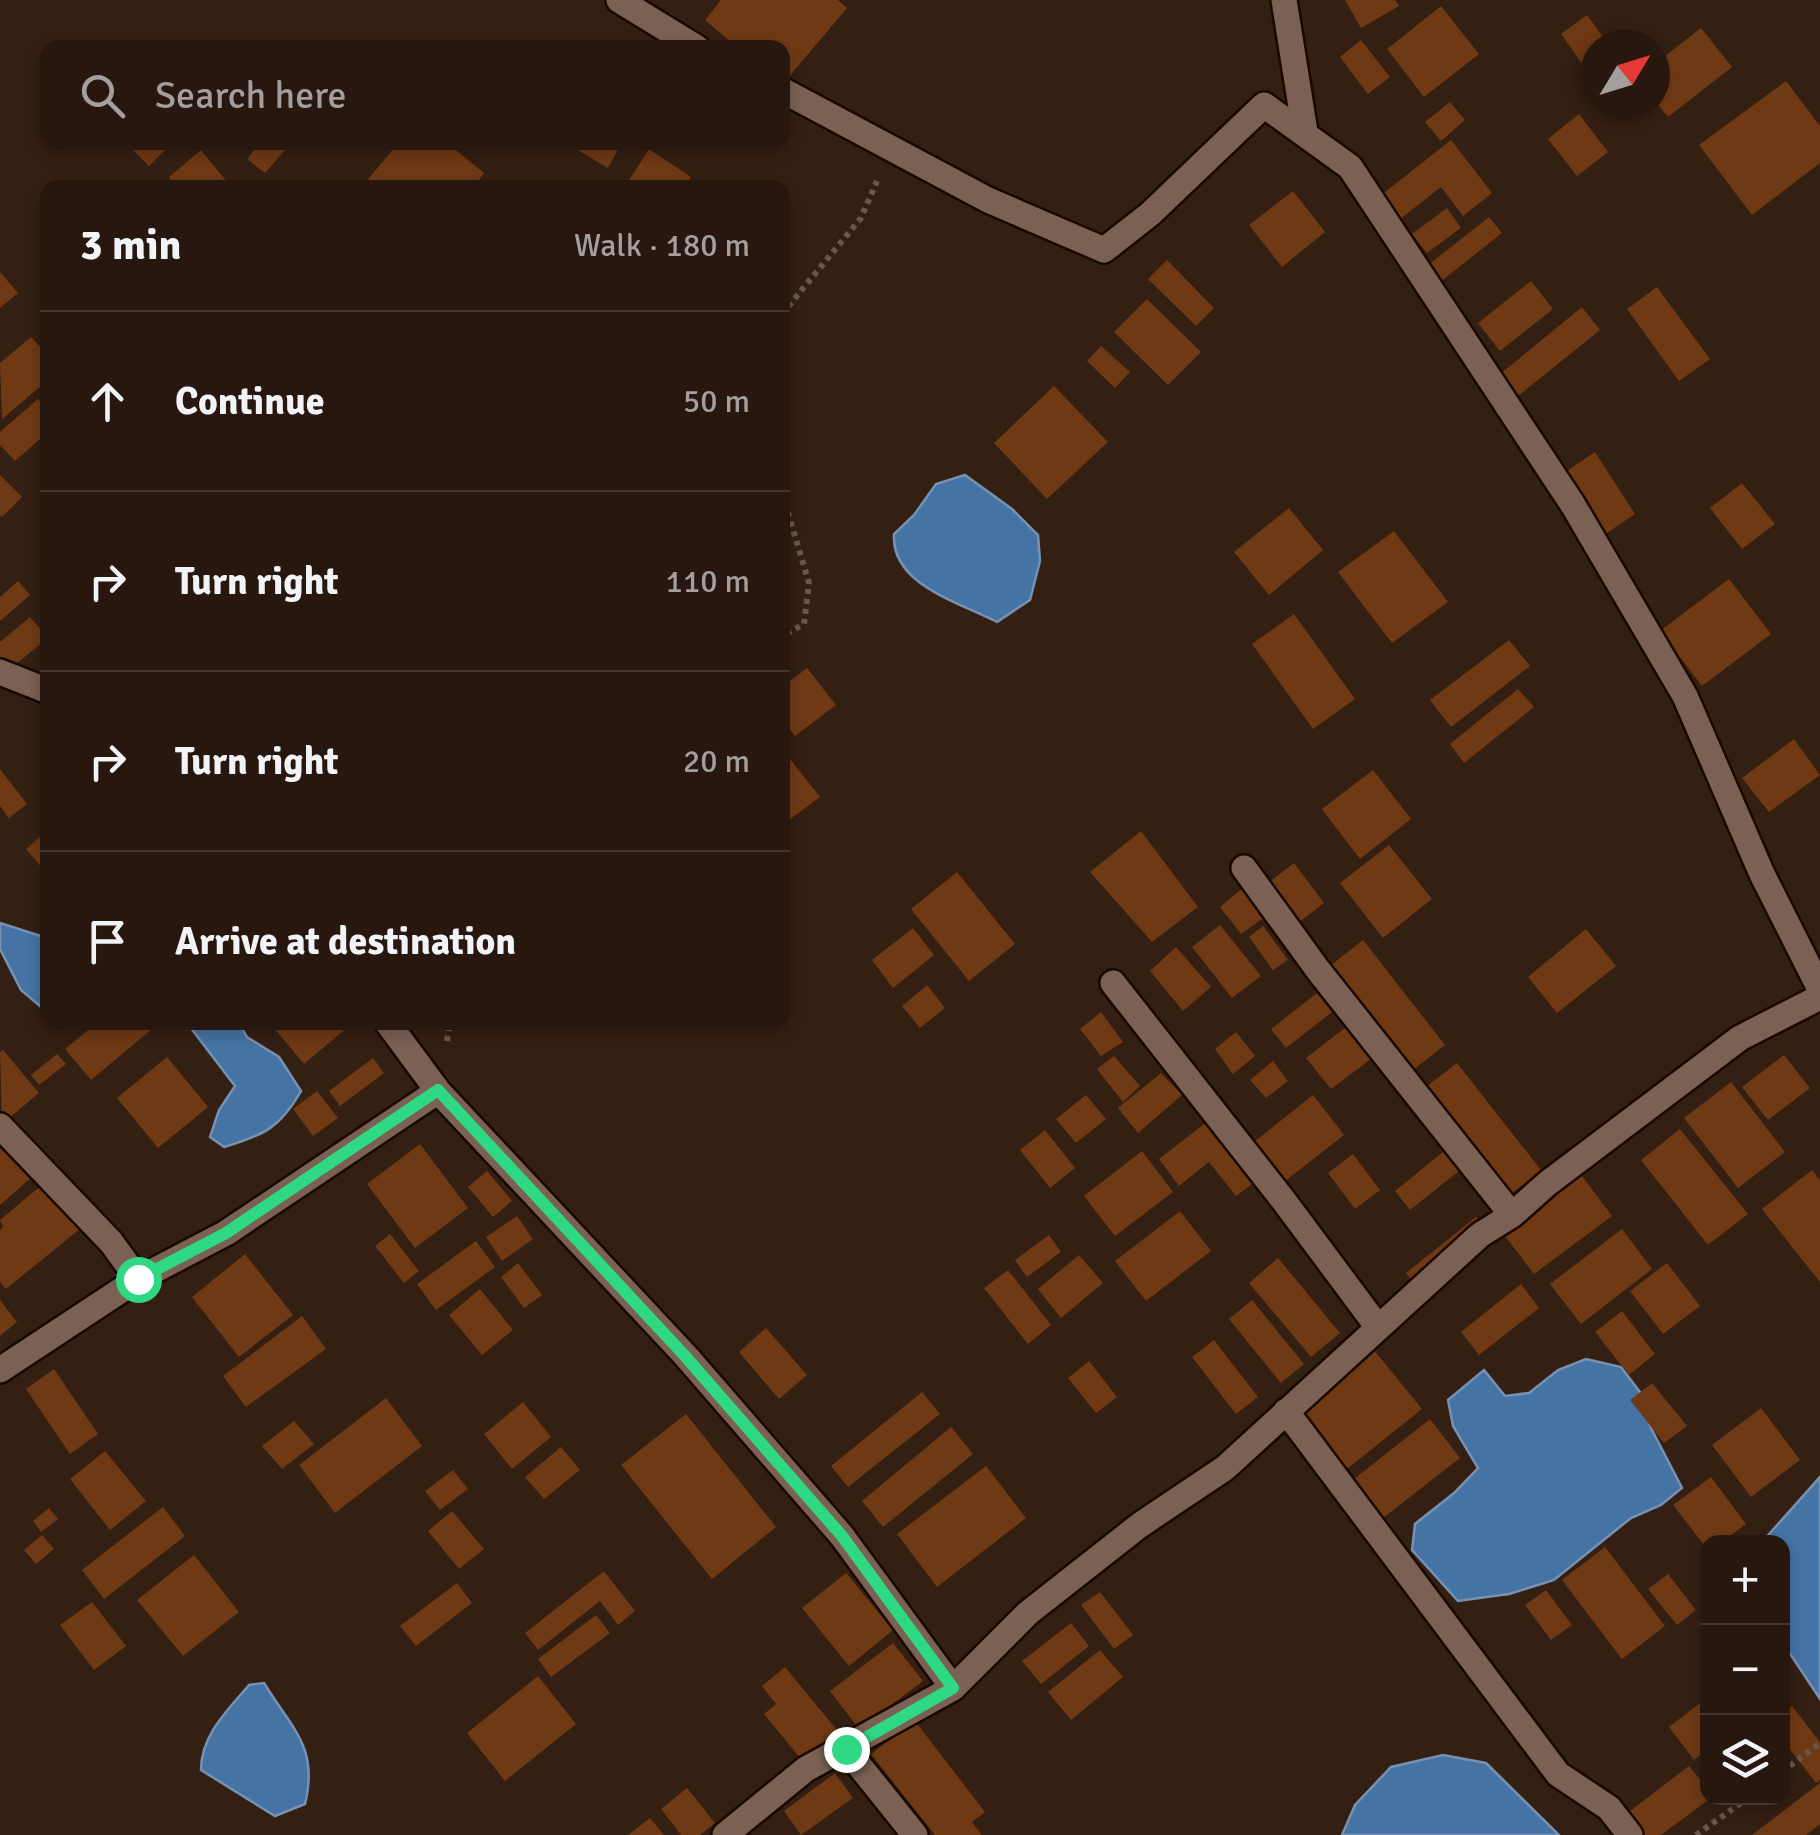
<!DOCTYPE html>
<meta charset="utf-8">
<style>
:root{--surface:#27170e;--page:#33241c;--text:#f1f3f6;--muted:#a49f9e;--line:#43362e}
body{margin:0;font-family:Signika,sans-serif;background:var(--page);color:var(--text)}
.controls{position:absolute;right:30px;bottom:30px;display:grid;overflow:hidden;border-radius:20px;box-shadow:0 5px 15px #0003}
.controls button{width:90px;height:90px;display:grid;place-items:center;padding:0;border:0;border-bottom:2px solid var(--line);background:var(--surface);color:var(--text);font:50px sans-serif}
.compass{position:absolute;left:1580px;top:30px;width:90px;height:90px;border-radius:50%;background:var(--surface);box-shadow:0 5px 15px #0003;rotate:52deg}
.stop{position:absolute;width:30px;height:30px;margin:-22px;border:8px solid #2fd883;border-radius:50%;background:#fff}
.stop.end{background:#2fd883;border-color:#fff;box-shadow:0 2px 10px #0008}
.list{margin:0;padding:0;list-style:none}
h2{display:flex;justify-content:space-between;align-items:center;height:130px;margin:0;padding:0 40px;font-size:42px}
h2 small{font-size:32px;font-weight:400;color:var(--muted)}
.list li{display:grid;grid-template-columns:65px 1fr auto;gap:30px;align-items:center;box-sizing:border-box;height:180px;padding:0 40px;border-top:2px solid var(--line)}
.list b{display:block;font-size:38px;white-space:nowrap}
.list em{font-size:32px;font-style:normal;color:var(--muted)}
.icon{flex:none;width:55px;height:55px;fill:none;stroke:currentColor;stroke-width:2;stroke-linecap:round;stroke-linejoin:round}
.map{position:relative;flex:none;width:1820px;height:1835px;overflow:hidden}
.search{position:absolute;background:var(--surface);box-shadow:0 5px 15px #0003;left:40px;top:40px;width:750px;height:110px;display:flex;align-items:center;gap:25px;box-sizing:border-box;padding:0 35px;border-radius:20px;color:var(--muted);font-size:38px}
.panel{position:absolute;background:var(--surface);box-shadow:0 5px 15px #0003;left:40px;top:180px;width:750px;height:850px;border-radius:20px}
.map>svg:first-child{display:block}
.water{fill:#4573a3;stroke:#7691b1;stroke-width:2.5}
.building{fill:#6f3914}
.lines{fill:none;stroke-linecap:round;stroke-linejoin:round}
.minor-casing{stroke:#1a0801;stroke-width:30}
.path{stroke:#6a574c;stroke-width:6;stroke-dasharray:5 5;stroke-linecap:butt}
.minor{stroke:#7a6153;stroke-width:25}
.route{stroke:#2fd883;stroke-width:12}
</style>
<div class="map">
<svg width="1820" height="1835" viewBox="0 0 1820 1835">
<rect width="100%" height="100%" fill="#341f13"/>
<path class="water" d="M965 475 1012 509 1038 535 1040 561 1030 600 997 622C959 602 891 585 894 534L914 515 936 484Z
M0 923 47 938V1012L21 990 0 949Z
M187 1023H239L247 1037 279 1057 301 1091C280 1128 264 1135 224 1147L210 1137 219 1110 235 1086Z
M1586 1359 1621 1367 1640 1392 1651 1428 1682 1488 1661 1505 1631 1518 1554 1580 1509 1594 1458 1601 1412 1550 1415 1524 1454 1493 1478 1468 1453 1426 1448 1400 1484 1370 1505 1396 1529 1393 1558 1370Z
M1820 1477V1699L1783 1643 1782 1542H1762Z
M264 1683C292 1729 319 1747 305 1804L275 1816 201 1770C201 1735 227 1711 249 1685Z
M1443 1755 1486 1763 1559 1835H1342L1355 1805 1391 1767Z"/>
<path class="building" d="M721 0H838L847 8 782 85V48H738L705 20Z
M1345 0H1395L1399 6 1361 28Z
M1441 6 1479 54 1424 97 1387 49Z
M1587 15 1609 45H1595V67L1588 72 1561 34Z
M1701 28 1732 67 1668 117 1655 101V64Z
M1361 40 1390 77 1368 94 1340 57Z
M1786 81 1820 126V163L1752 215 1699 145Z
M1450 102 1465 120 1441 141 1425 122Z
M1579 114 1608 152 1577 176 1548 139Z
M1451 140 1492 193 1463 216 1441 187 1399 220 1380 196Z
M131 142H173L149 166 128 145Z
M261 142H292L265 173 247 159Z
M399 142H446L484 173 473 188H368L364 184Z
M564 142H622L608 168Z
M649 149 691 177 684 188H624Z
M201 150 232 188H177L169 177Z
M1293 191 1325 232 1282 267 1249 225Z
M1447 208 1461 228 1427 253 1412 234Z
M1489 217 1502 233 1440 282 1427 266Z
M1167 260 1214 308 1196 326 1148 279Z
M0 272 18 293 0 308Z
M1531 281 1553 309 1500 351 1478 323Z
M1657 287 1710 359 1679 381 1627 309Z
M1147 299 1201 352 1168 385 1114 332Z
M1582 307 1600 330 1517 397 1499 375Z
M31 337 48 355V380L2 419 0 363Z
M1101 346 1130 372 1115 388 1087 361Z
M1054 386 1108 442 1047 499 994 443Z
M38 399 48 409V432L15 461 0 445V432Z
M1595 452 1635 514 1604 535 1564 473Z
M0 475 22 497 2 517 0 515Z
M1742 483 1775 524 1742 549 1710 508Z
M1289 508 1323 550 1269 595 1234 552Z
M1394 531 1448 602 1392 643 1338 572Z
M1729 579 1771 634 1702 686 1660 631Z
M18 581 30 595 0 621V597Z
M1294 614 1355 699 1313 729 1252 644Z
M30 617 48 638 0 677V642Z
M1509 640 1530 666 1451 727 1430 700Z
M807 668 836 705 795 736 782 719V687Z
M1518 689 1534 707 1464 763 1450 744Z
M1794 739 1820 775 1769 812 1742 778Z
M782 749 820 797 782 825Z
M0 769 27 804 9 818 0 806Z
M1373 770 1411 819 1360 859 1322 809Z
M48 830V875L26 849Z
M1141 831 1198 907 1152 942 1090 872Z
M1389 845 1432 899 1383 938 1340 883Z
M1294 863 1324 903 1294 926 1264 886Z
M957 872 1015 944 969 981 911 909Z
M1244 887 1266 916 1241 934 1220 907Z
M1220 925 1261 976 1232 998 1192 947Z
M1263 926 1288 960 1273 970 1249 937Z
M913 928 934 955 893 988 872 960Z
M1586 929 1616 966 1557 1013 1528 977Z
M1363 940 1445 1045 1408 1074 1326 969Z
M1176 947 1211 987 1183 1011 1150 971Z
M927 985 945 1008 920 1028 902 1006Z
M1317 993 1332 1012 1286 1048 1271 1029Z
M1101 1012 1123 1042 1101 1056 1080 1029Z
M98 1022H146L152 1029 91 1080 65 1049Z
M269 1022H354L304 1064Z
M1346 1027 1371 1059 1331 1089 1306 1058Z
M1236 1032 1255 1056 1233 1074 1215 1049Z
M3 1050 39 1093 2 1124 0 1052Z
M57 1054 66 1064 39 1085 31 1075Z
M1784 1055 1810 1088 1768 1120 1742 1087Z
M1114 1056 1140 1086 1123 1102 1097 1069Z
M167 1057 208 1107 158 1148 117 1098Z
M373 1058 384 1073 340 1106 329 1091Z
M1273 1061 1288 1081 1266 1098 1250 1080Z
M1457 1063 1541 1170 1507 1197 1422 1090Z
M1161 1073 1182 1095 1138 1133 1118 1108Z
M1731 1082 1785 1152 1738 1188 1684 1118Z
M317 1091 338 1118 313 1136 293 1109Z
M1086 1095 1106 1119 1076 1143 1056 1119Z
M1313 1095 1344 1135 1284 1182 1254 1142Z
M1208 1121 1256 1181 1236 1196 1209 1162 1179 1186 1159 1159Z
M1680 1129 1748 1214 1708 1245 1641 1160Z
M1045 1130 1075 1168 1050 1188 1020 1150Z
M0 1138 33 1176 0 1205Z
M420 1144 468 1208 415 1248 367 1184Z
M1142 1151 1173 1192 1115 1236 1084 1196Z
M1443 1152 1459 1171 1410 1210 1395 1191Z
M1353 1154 1380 1190 1355 1209 1328 1173Z
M1570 1160 1612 1216 1534 1274 1492 1219Z
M1812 1170 1820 1180V1282L1762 1209Z
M487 1171 512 1201 493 1217 468 1187Z
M49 1179 86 1224 6 1289 0 1282V1230L3 1227 0 1220Z
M1180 1211 1211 1251 1146 1301 1115 1261Z
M517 1216 533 1239 502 1261 486 1237Z
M1476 1217 1495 1240 1425 1296 1406 1273Z
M1622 1229 1652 1269 1581 1324 1550 1284Z
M390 1234 419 1271 404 1283 375 1246Z
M1049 1235 1061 1252 1027 1277 1015 1260Z
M476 1241 495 1267 436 1310 417 1284Z
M245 1254 293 1315 239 1357 192 1297Z
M1079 1255 1103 1283 1061 1318 1038 1289Z
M1278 1258 1340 1333 1311 1357 1249 1283Z
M518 1263 542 1295 524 1308 501 1277Z
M1667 1263 1700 1306 1663 1334 1630 1291Z
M1008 1270 1051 1325 1028 1344 984 1288Z
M1521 1284 1539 1308 1479 1355 1461 1332Z
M480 1289 513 1330 482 1355 449 1315Z
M0 1300 17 1322 0 1336Z
M1252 1300 1304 1364 1281 1383 1229 1319Z
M1622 1311 1655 1354 1629 1375 1595 1332Z
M302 1316 326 1349 246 1407 223 1376Z
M766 1328 807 1375 779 1399 739 1352Z
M1214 1340 1258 1397 1236 1414 1192 1357Z
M1373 1349 1422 1409 1347 1469 1299 1408Z
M1089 1361 1117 1397 1096 1413 1068 1378Z
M54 1369 98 1434 70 1454 26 1389Z
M1652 1383 1687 1426 1664 1443 1630 1400Z
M922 1392 940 1414 848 1487 831 1466Z
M386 1398 422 1446 335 1513 299 1465Z
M523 1402 551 1437 512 1469 484 1434Z
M1761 1408 1800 1460 1751 1497 1712 1445Z
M686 1414 776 1527 712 1579 621 1465Z
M1430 1419 1460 1458 1383 1518 1354 1479Z
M294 1421 314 1444 282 1469 262 1446Z
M951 1427 973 1454 883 1527 862 1501Z
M561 1447 580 1470 544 1499 525 1477Z
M105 1451 146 1501 110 1530 70 1479Z
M986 1466 1026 1518 937 1587 897 1534Z
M453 1470 468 1489 440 1510 425 1491Z
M1711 1477 1746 1524 1722 1542H1708V1550L1673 1505Z
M163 1507 185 1536 104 1599 82 1570Z
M49 1508 58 1519 41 1532 33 1521Z
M452 1511 484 1549 459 1569 428 1531Z
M42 1535 54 1549 36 1564 24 1550Z
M1605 1547 1665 1626 1622 1659 1562 1580Z
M194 1555 239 1612 183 1656 137 1600Z
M604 1571 635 1611 618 1625 600 1601 538 1650 525 1633Z
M846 1573 893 1630 849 1666 802 1608Z
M1668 1574 1696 1610 1677 1625 1648 1589Z
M457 1583 472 1603 416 1646 400 1626Z
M1546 1590 1572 1625 1551 1640 1525 1605Z
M1100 1592 1133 1635 1114 1649 1081 1605Z
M92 1602 126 1646 94 1670 60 1625Z
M596 1615 610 1633 551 1677 538 1659Z
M1071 1623 1089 1646 1041 1684 1022 1661Z
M893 1643 923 1681 859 1729 830 1691Z
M1100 1650 1123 1677 1071 1720 1048 1692Z
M785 1667 841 1735 805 1764 764 1714 776 1704 762 1686Z
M538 1676 576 1724 505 1781 467 1733Z
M1708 1697V1750L1694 1760 1669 1727Z
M1792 1706 1820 1742V1780L1816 1783 1782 1739V1713Z
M915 1721 985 1812 972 1822 982 1835H935L871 1754Z
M1689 1766 1708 1789V1798H1711L1661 1835H1629L1618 1820Z
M835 1773 853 1798 801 1835 784 1811Z
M1820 1783V1824L1806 1835H1752Z
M687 1788 715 1823 700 1835H681L661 1809Z
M650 1818 664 1835H628Z"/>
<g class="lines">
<g class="minor-casing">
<path id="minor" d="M619 0 697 48
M1284 0 1305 132
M782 90 988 200 1104 250 1150 214 1264 105 1350 167 1573 505 1685 696 1762 874 1820 989
M0 672 48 691
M1244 868 1318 970 1512 1215
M1113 983 1284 1201 1377 1326
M387 1022 438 1091 685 1355 842 1536 953 1688
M0 1126 111 1242 138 1279
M0 1370 138 1279 226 1233 438 1091
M1286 1411 1558 1774 1609 1808 1630 1835
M846 1749 915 1835
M725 1835 806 1769 953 1688 1028 1613 1140 1525 1225 1468 1480 1235 1512 1215 1548 1183 1740 1038 1820 997"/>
</g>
<path class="path" d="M782 314 861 218 877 181
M782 493 809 583 804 624 782 636
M447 1041 450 1022
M1782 1772 1820 1743
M1696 1835 1748 1798"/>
<use href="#minor" class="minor"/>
</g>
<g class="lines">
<path class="route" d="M138 1279 226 1233 438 1090 685 1356 842 1536 953 1688 846 1749"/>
</g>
</svg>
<div class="controls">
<button>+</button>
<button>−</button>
<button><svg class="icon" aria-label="layers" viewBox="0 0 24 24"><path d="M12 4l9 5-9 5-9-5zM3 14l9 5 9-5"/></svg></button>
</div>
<svg class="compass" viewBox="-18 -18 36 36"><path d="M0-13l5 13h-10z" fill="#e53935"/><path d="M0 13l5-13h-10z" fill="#a49f9e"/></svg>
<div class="stop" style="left:138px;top:1279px"></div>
<div class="stop end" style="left:846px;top:1749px"></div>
<div class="search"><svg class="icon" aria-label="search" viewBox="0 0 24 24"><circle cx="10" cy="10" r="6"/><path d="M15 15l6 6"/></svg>Search here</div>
<section class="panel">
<h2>3 min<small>Walk · 180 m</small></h2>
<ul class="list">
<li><svg class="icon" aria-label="ahead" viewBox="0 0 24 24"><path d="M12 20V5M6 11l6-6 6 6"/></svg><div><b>Continue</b></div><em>50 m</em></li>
<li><svg class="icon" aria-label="right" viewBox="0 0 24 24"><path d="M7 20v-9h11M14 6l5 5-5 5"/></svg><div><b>Turn right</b></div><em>110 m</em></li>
<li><svg class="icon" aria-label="right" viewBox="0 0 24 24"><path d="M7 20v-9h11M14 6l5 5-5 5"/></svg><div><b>Turn right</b></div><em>20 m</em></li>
<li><svg class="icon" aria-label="arrive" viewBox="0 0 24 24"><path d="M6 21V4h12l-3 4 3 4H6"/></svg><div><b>Arrive at destination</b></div></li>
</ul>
</section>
</div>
